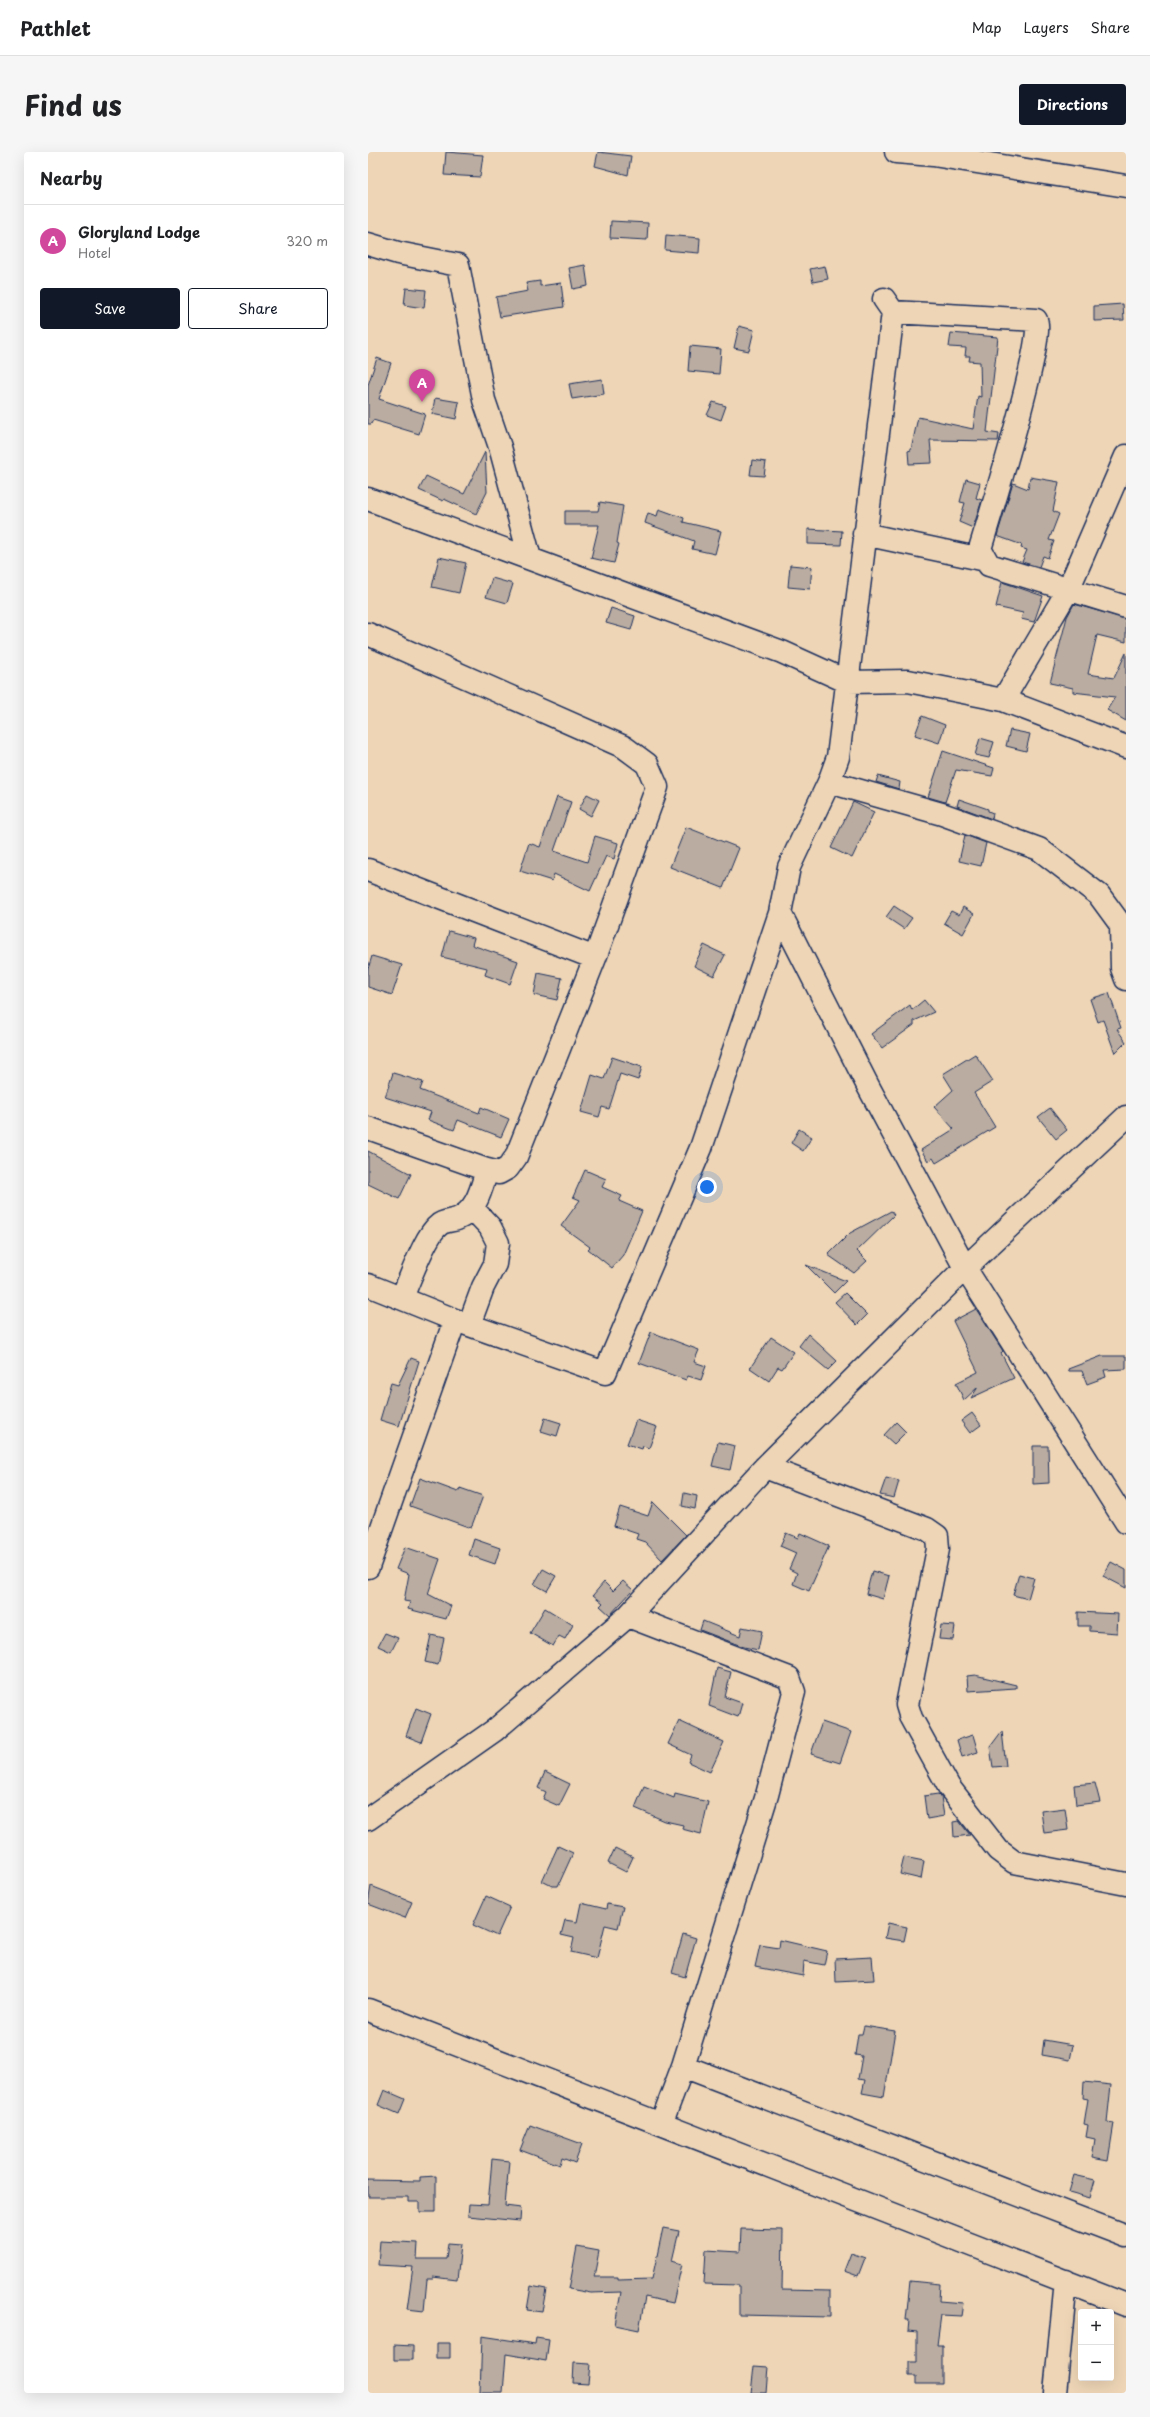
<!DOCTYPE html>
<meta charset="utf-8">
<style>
:root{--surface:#fff;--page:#f6f6f6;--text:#202124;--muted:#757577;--line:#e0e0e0;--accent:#111827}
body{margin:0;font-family:"Playpen Sans",sans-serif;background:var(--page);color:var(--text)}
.controls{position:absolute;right:12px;bottom:12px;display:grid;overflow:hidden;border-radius:4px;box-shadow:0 4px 16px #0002}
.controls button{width:36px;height:36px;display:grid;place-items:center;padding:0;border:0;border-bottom:1px solid var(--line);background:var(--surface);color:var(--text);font:20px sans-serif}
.you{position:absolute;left:339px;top:1035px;width:14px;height:14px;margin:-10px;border:3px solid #fff;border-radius:50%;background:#1a73e8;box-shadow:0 0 0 6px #1a73e833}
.badge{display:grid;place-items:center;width:26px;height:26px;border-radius:50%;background:var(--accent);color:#fff;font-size:13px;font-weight:700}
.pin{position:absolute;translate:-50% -33px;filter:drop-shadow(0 1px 2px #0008)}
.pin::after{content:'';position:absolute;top:21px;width:14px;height:12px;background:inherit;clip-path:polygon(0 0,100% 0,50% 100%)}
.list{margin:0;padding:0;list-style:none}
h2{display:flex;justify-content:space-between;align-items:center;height:52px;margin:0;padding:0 16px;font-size:17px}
h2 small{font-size:13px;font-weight:400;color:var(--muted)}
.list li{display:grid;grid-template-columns:26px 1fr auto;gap:12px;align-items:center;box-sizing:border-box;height:72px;padding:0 16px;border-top:1px solid var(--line)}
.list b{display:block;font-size:15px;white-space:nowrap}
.list p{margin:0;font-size:13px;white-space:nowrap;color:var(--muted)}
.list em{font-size:13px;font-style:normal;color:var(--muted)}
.actions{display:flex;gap:8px;padding:12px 16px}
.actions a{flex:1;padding:9px 0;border:1px solid var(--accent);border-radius:4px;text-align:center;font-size:14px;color:var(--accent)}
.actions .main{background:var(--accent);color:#fff}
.map{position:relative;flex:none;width:758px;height:2241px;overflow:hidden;border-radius:4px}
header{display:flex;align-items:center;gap:24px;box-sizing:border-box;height:56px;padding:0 20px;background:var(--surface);border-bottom:1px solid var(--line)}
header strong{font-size:19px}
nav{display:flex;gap:22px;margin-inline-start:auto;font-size:14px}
.intro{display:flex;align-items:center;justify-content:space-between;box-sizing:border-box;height:96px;padding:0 24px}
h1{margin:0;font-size:28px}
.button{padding:10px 18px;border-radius:4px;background:var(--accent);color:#fff;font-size:14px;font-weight:700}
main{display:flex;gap:24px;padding:0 24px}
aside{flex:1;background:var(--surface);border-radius:4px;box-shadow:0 4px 16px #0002}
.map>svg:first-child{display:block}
.building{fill:#baaca0;stroke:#1b2f5e}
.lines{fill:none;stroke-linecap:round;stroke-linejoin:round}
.minor-casing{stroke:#1b2f5e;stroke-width:25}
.minor{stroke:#eed5b6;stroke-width:22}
</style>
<header>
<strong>Pathlet</strong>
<nav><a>Map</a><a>Layers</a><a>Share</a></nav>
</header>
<div class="intro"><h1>Find us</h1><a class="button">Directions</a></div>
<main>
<aside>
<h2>Nearby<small></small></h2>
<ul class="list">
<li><span class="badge" style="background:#d1479c">A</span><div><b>Gloryland Lodge</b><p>Hotel</p></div><em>320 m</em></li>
</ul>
<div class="actions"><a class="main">Save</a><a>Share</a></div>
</aside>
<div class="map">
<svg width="758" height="2241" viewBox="0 0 758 2241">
<rect width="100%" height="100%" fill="#eed5b6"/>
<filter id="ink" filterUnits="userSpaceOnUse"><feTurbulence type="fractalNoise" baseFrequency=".025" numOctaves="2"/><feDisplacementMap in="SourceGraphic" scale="8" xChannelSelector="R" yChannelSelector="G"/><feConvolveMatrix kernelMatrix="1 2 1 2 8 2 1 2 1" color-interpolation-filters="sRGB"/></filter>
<g filter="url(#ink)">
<path class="building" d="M78 0 115 3 112 25 76 23Z
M230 0 263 4 260 23 227 14Z
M243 69 280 71 279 88 242 86Z
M298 83 332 86 331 101 297 98Z
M217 113 220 134 205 137 201 116Z
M457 114 460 127 445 130 442 117Z
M172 129V134L193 131 196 155 132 165 128 145 160 139 158 131Z
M38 136 58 138 56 156 36 153Z
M755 152 756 168 726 169V154Z
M371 174 386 178 381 199 366 196Z
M583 181 630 185 619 280 631 282 630 289 562 288 564 311 541 312 540 299 543 298 550 265 605 277 610 244 613 245 612 210 601 209 602 204H597L598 196 581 195Z
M322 194 353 197 351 222 320 219Z
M9 206 23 211 11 247 57 262 51 282 5 268 3 272H0V233Z
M234 227 236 242 204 247 201 232Z
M67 246 91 250 88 267 64 262Z
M345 250 358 254 353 268 339 263Z
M117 300 119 340 108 362 76 347 75 349 51 338 58 324 96 342Z
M384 308 398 310 396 324 382 323Z
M662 325 691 330 685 359 691 362 681 388 686 389 680 406 675 404 671 415 654 410 659 398 653 396 654 393 629 384 645 331 660 337Z
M598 327 612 331 608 346 614 348 605 376 591 370 597 351 592 350Z
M232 350 255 354 249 391 251 392 246 411 223 406 231 373H197V359H230Z
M291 357 316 366 315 370 353 379 347 402 324 397 326 389 277 371 280 361 289 364Z
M440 377 474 379 473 393 440 392Z
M71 405 98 411 91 441 64 435Z
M422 413 444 415 442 437 420 435Z
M124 426 145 432 139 451 118 445Z
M634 430 675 444 666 470 653 467 655 461 628 455Z
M706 452 758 467V490L729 483 720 522 746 526 758 501V569L739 558 747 545 705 540V536L682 531 699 465Z
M243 456 267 464 263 478 238 471Z
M554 564 577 573 571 591 547 583Z
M642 578 662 582 658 599 638 594Z
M612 586 626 590 621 606 607 603Z
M575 599 626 616 624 624 588 618 577 650 560 645Z
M510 624 532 630 531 637 508 630Z
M219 642 231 648 223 664 211 657Z
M189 645 203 650 186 699 219 710 227 684 250 691 246 707 238 704 222 739 186 722 184 729 152 719 161 691 172 695Z
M591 647 620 657V659L625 661 624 667 589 654Z
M485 650 506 660 484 706 463 696Z
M318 675 371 696 355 736 302 715Z
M597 683 618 691 613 714 591 709Z
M526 754 544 766 536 777 518 765Z
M595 755 606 762 595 782 576 771 583 759 591 763Z
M81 779 106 786 104 793 150 809 142 832 117 823 119 816 74 805Z
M336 793 357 803 346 824 326 814Z
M4 804 34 813 24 843 0 835V817Z
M170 821 194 826 189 848 166 843Z
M741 841 753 876 749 877 758 890 747 901 735 868 730 870 722 847Z
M556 848 566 860 546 869V873L514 896 503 882 542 853 544 858Z
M607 902 625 929 606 941 627 975 568 1011 565 1006 560 1009 553 998 586 977 566 955 585 938 575 922Z
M244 905 274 915 270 928 252 922 241 957 234 955 231 965 213 960 224 923 236 927Z
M25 921 55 930 52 938 111 961 113 955 141 967 133 985 90 968 86 978 60 968 63 960 17 945Z
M682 956 699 978 688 987 670 965Z
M431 977 444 985 435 999 423 991Z
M0 999 43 1022 31 1047 0 1032Z
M217 1018 238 1027 234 1035 254 1044 251 1049 274 1059 255 1103 244 1116 220 1097 222 1095 193 1074 212 1048 205 1045Z
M523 1059 526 1063 489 1099 499 1109 486 1121 460 1103 482 1081Z
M438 1113 478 1129 466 1141Z
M477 1141 499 1163 489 1173 467 1150Z
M608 1157 635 1199 633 1201 646 1226 603 1246 610 1235 596 1248 588 1231 610 1220 585 1169Z
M283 1180 331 1198 326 1210 338 1214 333 1228 320 1224 318 1228 271 1211Z
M440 1182 469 1209 460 1218 431 1194Z
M403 1185 426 1200 414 1217 410 1215 401 1229 382 1216Z
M734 1204H758V1217L736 1218 738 1225 719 1232 714 1219H701L700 1217Z
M43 1206 51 1209 31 1274 12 1268 23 1231 30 1233Z
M604 1261 613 1273 602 1281 593 1269Z
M177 1266 193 1271 189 1284 173 1279Z
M268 1268 289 1275 281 1296 275 1294 274 1297 259 1292Z
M528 1270 538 1280 526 1292 516 1283Z
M350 1290 367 1294 362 1318 344 1314Z
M665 1294H680L681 1331 665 1332Z
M52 1326 90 1340 92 1336 115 1344 103 1376 42 1354Z
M518 1326 531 1329 526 1346 512 1343Z
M316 1341 329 1344 327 1357 314 1354Z
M285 1350 318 1383 294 1408 277 1390 268 1387 270 1382 246 1374 252 1355 280 1364Z
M418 1381 430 1386 432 1381 461 1394 441 1439 425 1432 429 1421 421 1417 428 1401 412 1394Z
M106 1387 132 1396 127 1412 101 1403Z
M37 1395 72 1407 60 1442 83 1454 78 1467 40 1457 42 1450 36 1449 41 1422 28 1417Z
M743 1410 758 1418V1436L735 1424Z
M175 1417 188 1424 179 1439 166 1432Z
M504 1419 521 1424 515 1447 498 1442Z
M651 1422 666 1426 660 1447 645 1443Z
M255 1429 265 1438 242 1463 232 1454 235 1451 225 1443 236 1430 245 1439Z
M177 1456 205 1473 197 1487 191 1484 185 1494 162 1481Z
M710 1460 750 1462 749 1481 722 1479V1474H710Z
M335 1469 372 1484 374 1475 394 1479 390 1498 376 1495 332 1478Z
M573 1473 587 1474 585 1488 571 1487Z
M17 1481 30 1486 23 1500 10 1494Z
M63 1483 76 1486 70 1513 57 1510Z
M349 1516 363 1520 357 1545 374 1551 370 1565 341 1554Z
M607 1523 648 1533V1536L600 1539 599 1524Z
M48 1556 63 1562 53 1590 38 1584Z
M311 1569 356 1590 342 1620 320 1610 323 1603 300 1592Z
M454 1570 483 1580 472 1611 443 1602Z
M634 1579 638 1614 625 1615 622 1595Z
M605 1583 610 1600 594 1605 589 1588Z
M177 1620 202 1632 191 1654 175 1647 178 1640 170 1636Z
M727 1631 732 1650 708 1653 706 1633Z
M276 1634 306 1646 307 1642 340 1650 333 1682 314 1677 315 1673 297 1669 267 1656Z
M570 1642 573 1645 576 1664 559 1667 556 1644Z
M697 1656 700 1678 676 1681 673 1659Z
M591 1669 602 1683 586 1685 585 1670Z
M190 1694 205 1701 190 1734H184L174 1729Z
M247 1696 265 1705 258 1720 240 1711Z
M536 1705 556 1709 553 1727 532 1722Z
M3 1734 44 1750 37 1766 0 1752Z
M118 1744 142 1755 129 1784 105 1773Z
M213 1751 238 1757 239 1752 255 1755 250 1776 237 1773 229 1806 203 1800 206 1786 193 1783 197 1768 209 1770Z
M520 1771 539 1775 536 1789 517 1786Z
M315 1782 328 1786 317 1825 304 1821Z
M412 1788 459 1799 456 1813 436 1809 435 1824 387 1815 392 1793 411 1796Z
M504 1805 506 1828 468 1830 467 1807Z
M496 1874 527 1879 516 1945 494 1941 497 1928 490 1927 494 1904 487 1903 490 1882H494Z
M676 1888 705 1893 702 1908 674 1903Z
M716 1930 743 1933 739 1970 746 1971 740 2009 724 2006 727 1987 718 1985 720 1973 716 1972 720 1947 715 1946Z
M16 1938 37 1947 31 1962 10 1953Z
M162 1973 214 1992 207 2011 194 2006 192 2013 152 1998Z
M124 2007 141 2009 137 2054 153 2056 152 2069 100 2064 101 2052 120 2053Z
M706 2023 727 2028 722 2046 701 2040Z
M68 2024V2060H52V2050H40V2045H0V2028L52 2029V2025Z
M295 2076 311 2079 304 2109 314 2112 305 2151 277 2145 271 2178 247 2173 253 2140 223 2141 201 2137 209 2095 231 2099 226 2125H250V2128L284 2127Z
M373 2077 415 2078 414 2138 462 2139V2165L371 2163V2133L336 2132 338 2098 372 2100Z
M12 2089 50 2091 49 2107H78L80 2091 93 2092 89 2128 65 2125V2127H59L56 2159 39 2157 45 2115 10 2113Z
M483 2101 497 2106 490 2124 476 2119Z
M542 2129 572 2132 571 2149 595 2151 593 2164 573 2163 569 2193H574V2232H548V2224H541V2210H549V2180L540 2179 541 2168H538Z
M163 2134 178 2137 174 2160 159 2158Z
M114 2184 167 2192 168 2186 181 2188 178 2209 138 2202 135 2241H112Z
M68 2191H82V2206H68Z
M26 2193 45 2194V2208H26Z
M206 2211 222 2212 220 2232 205 2231Z
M386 2214 400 2215 398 2241H383Z"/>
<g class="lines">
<g class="minor-casing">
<path id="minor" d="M528 0 565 3 758 34
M0 92 30 101 90 113 116 248 132 295 162 406
M525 160 668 168C678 184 621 367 612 397L621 413 758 455
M0 347 414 500 480 530 540 529 635 548 758 595
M496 382 618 408
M0 482 256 595 279 612 289 635 227 806 148 1005 140 1016 131 1021 119 1018 0 976
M635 548 700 438 758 304
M461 630 574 662 671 697 731 743 753 773 754 816 758 827
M0 718 227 806
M412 761 500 934 597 1116 758 1370
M0 1133 87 1168 237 1221 333 996 412 761 421 715 461 630 470 605 525 160 516 147
M34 1145C42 1128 57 1083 71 1073 75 1069 83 1069 89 1067 109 1059 113 1037 119 1018
M101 1173 115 1135 127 1112 130 1091 122 1075 105 1057
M397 1315 559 1377 569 1384 570 1397 539 1553 543 1566 581 1635 630 1698 646 1710 758 1732
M0 1415 87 1168
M260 1464 421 1526 426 1540 399 1643 315 1914 293 1972
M0 1667 127 1578 260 1464 397 1315 597 1116 758 965
M0 1858 758 2153
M315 1914 758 2084
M687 2241 698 2129"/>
</g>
<use href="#minor" class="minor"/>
</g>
</g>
</svg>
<div class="controls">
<button>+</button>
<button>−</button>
</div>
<div class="you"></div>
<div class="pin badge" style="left:54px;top:250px;background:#d1479c">A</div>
</div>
</main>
